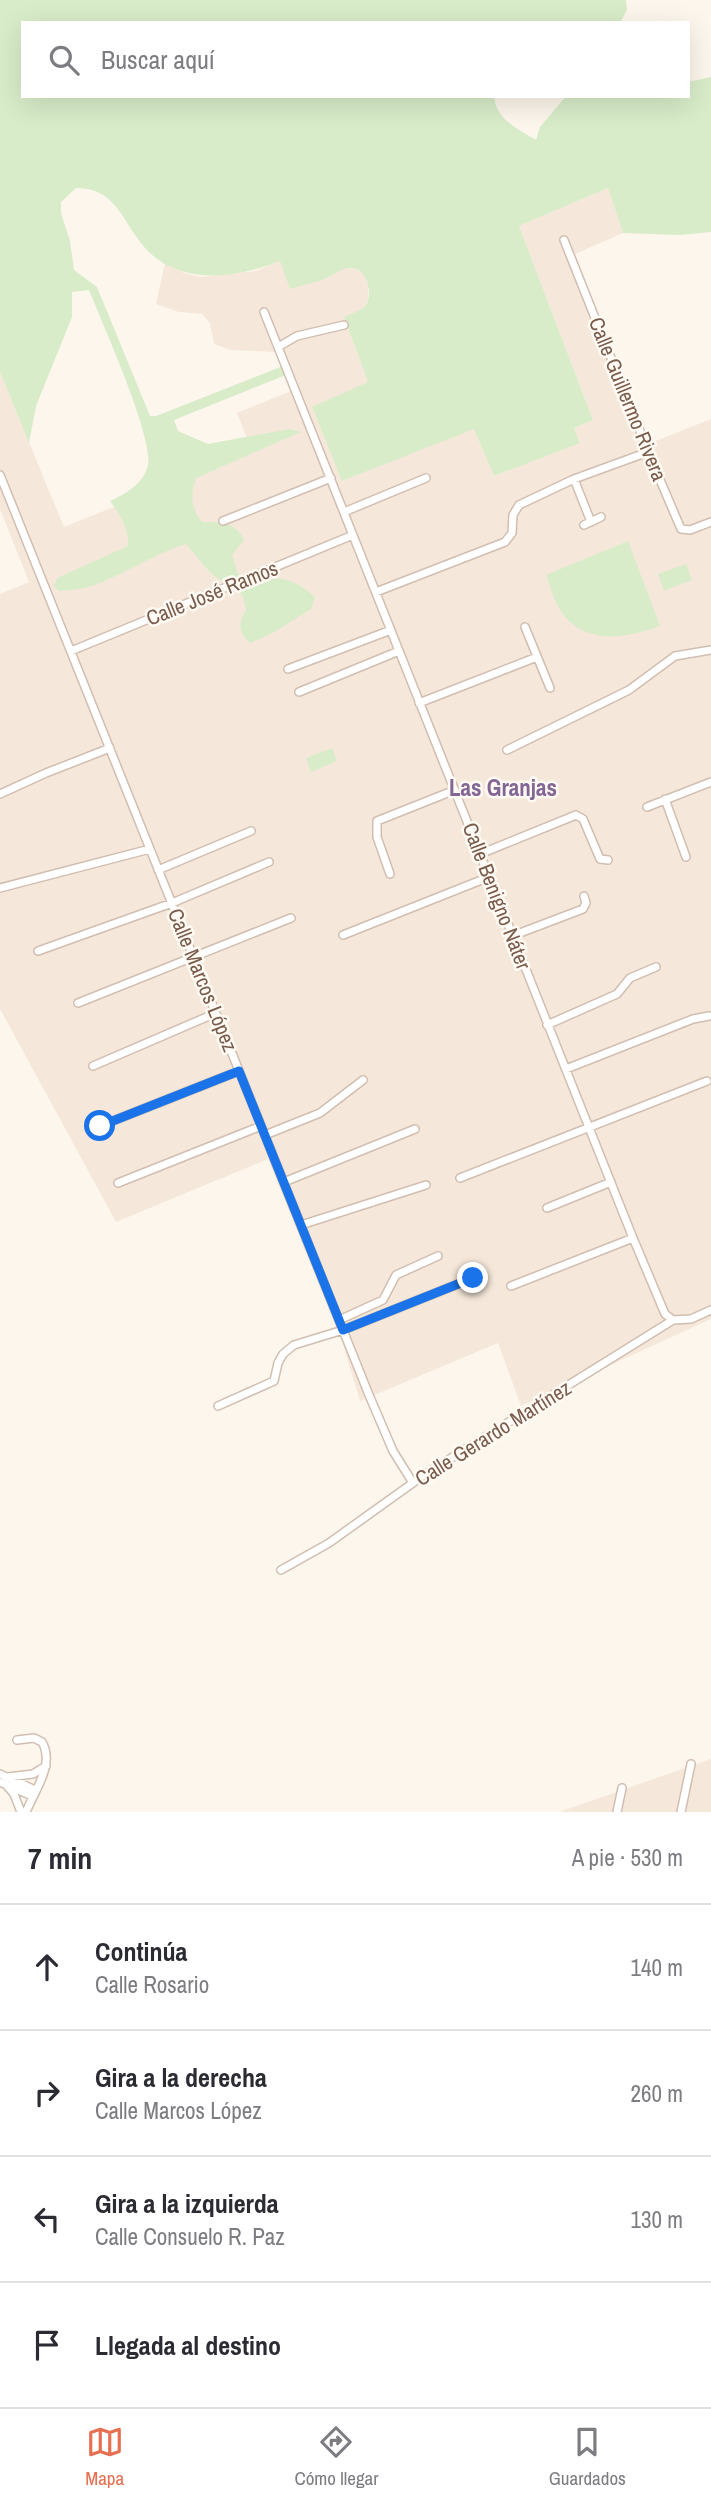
<!DOCTYPE html>
<html lang="es">
<meta charset="utf-8">
<style>
:root{--surface:#fff;--page:#f7f7f7;--text:#2b2b33;--muted:#7c7c81;--line:#e1e1e2;--accent:#e76f51}
body{margin:0;font-family:"Archivo Narrow",sans-serif;background:var(--page);color:var(--text)}
.stop{position:absolute;width:21px;height:21px;margin:-16px;border:5px solid #1a73e8;border-radius:50%;background:#fff}
.stop.end{background:#1a73e8;border-color:#fff;box-shadow:0 2px 7px #0008}
.list{margin:0;padding:0;list-style:none}
h2{display:flex;justify-content:space-between;align-items:center;height:91px;margin:0;padding:0 28px;font-size:30px}
h2 small{font-size:23px;font-weight:400;color:var(--muted)}
.list li{display:grid;grid-template-columns:46px 1fr auto;gap:21px;align-items:center;box-sizing:border-box;height:126px;padding:0 28px;border-top:2px solid var(--line)}
.list b{display:block;font-size:26px;white-space:nowrap}
.list p{margin:0;font-size:23px;white-space:nowrap;color:var(--muted)}
.list em{font-size:23px;font-style:normal;color:var(--muted)}
.icon{flex:none;width:38px;height:38px;fill:none;stroke:currentColor;stroke-width:2;stroke-linecap:round;stroke-linejoin:round}
.map{position:relative;flex:none;width:711px;height:1812px;overflow:hidden}
.search{position:absolute;background:var(--surface);box-shadow:0 7px 28px #0002;left:21px;right:21px;top:21px;height:77px;display:flex;align-items:center;gap:18px;box-sizing:border-box;padding:0 24px;border-radius:0px;color:var(--muted);font-size:26px}
.sheet{height:595px;background:var(--surface)}
nav{display:flex;justify-content:space-around;align-items:center;box-sizing:border-box;height:98px;border-top:2px solid var(--line);background:var(--surface);font-size:19px;color:var(--muted)}
nav a{display:grid;justify-items:center;gap:4px}
nav .on{color:var(--accent)}
.map>svg:first-child{display:block}
.residential{fill:#f5e8da}
.green{fill:#d8ecc9}
.lines{fill:none;stroke-linecap:round;stroke-linejoin:round}
.minor-casing{stroke:#d1beb0;stroke-width:10}
.minor{stroke:#fff;stroke-width:7}
.route{stroke:#1a73e8;stroke-width:9}
.labels{text-anchor:middle;dominant-baseline:central;stroke-width:5;stroke-linejoin:round;paint-order:stroke}
.street-label{font-size:21px;fill:#7a5c4d;stroke:#fffaf3}
.neighbourhood-label{font-size:23px;font-weight:bold;fill:#846695;stroke:#fffaf3}
</style>
<div class="map">
<svg width="711" height="1812" viewBox="0 0 711 1812">
<rect width="100%" height="100%" fill="#fdf6ec"/>
<path class="residential" d="M608 188 623 233 575 254 648 444 711 419V1319L521 1406 498 1343 360 1401 343 1344 268 1159 116 1222 0 1009V594L29 582 0 509V372L64 527 252 451 237 413 291 391 278 352 230 350 214 344 210 323 202 314 179 312 156 304 165 263 184 273 201 277 256 271 280 261 325 279 338 269 355 268 364 274 368 285V301L361 310 344 317 368 382 342 481 474 428 494 476 580 442 574 428 593 420 519 226Z
M711 1759V1812H561L562 1811Z"/>
<path class="green" d="M0 0H626L627 10 620 23H23V96H494C496 120 518 129 536 140L540 127 566 96H688V82L711 77V232L680 235 623 233 608 188 519 226 593 420 574 428 580 443 494 476 474 429 342 481 312 407 368 382 344 317C352 313 362 311 367 303 372 291 367 269 352 268 339 268 333 276 322 280 311 283 300 286 290 289L280 261C232 280 171 287 138 239 120 214 112 188 76 188L61 202V213L70 241 74 270 97 287 150 416H156L283 366 286 375 174 420 178 431 208 444 289 429 301 432 196 478C190 495 191 508 202 522 220 522 236 522 244 540L232 555 238 574 254 582C280 574 294 579 315 597L311 609 271 634 250 643C238 632 238 623 246 610 242 585 235 591 217 578 206 570 196 555 186 544 153 554 124 575 91 586 81 590 69 590 59 591L54 586 57 578 128 546C129 528 120 515 110 501 126 494 144 483 148 465 154 438 102 323 89 290L72 292V317L36 406 29 443 0 372Z
M628 541 660 626C629 637 593 645 567 619 556 608 551 589 546 575Z
M686 564 692 580 664 591 658 574Z
M332 748 337 761 311 772 306 758Z"/>
<g class="lines">
<g class="minor-casing">
<path id="minor" d="M564 240 652 461 681 529 690 530 711 522
M264 312 633 1238 665 1314 673 1320
M278 347 297 336 344 325
M0 475 369 1395 393 1451 413 1483
M574 479 591 522
M344 512 426 478
M223 521 331 478
M584 525 601 517
M376 592 505 542 512 533 513 515 519 505 574 479 648 452
M525 627 550 688
M71 651 353 535
M288 669 391 630
M299 692 399 651
M419 703 537 657
M507 750 629 690 675 656 711 650
M0 794 46 773 110 748
M665 799 686 857
M647 807 711 782
M480 854 576 815 583 819 600 859 608 860
M158 870 251 831
M390 874 377 837V821L455 790
M0 888 150 849
M343 935 489 877
M512 936 583 909 586 903 584 896
M38 951 172 903 269 862
M78 1003 291 918
M547 1025 617 994 630 978 656 967
M93 1066 216 1013
M566 1069 693 1019 709 1016
M100 1126 239 1071
M265 1135 320 1113 363 1080
M460 1178 707 1081
M284 1182 415 1129
M118 1183 261 1126
M547 1208 611 1182
M301 1225 426 1185
M511 1286 633 1238
M339 1320 383 1300 396 1275 438 1256
M218 1406 274 1381 278 1363 283 1354 294 1345 343 1330 473 1278
M281 1570 329 1543 424 1475 673 1320 691 1319 711 1310
M17 1740 34 1738 42 1742C55 1764 35 1790 26 1812
M0 1774 35 1790
M8 1777 33 1774 46 1766
M0 1782 32 1796
M8 1787 14 1794 21 1812
M617 1812 622 1788
M681 1812 691 1764"/>
</g>
<use href="#minor" class="minor"/>
</g>
<g class="lines">
<path class="route" d="M100 1126 239 1071 343 1330 473 1278"/>
</g>
<g class="labels">
<g class="street-label">
<text transform="translate(628 399) rotate(68)">Calle Guillermo Rivera</text>
<text transform="translate(212 593) rotate(-22)">Calle José Ramos</text>
<text transform="translate(497 896) rotate(69)">Calle Benigno Náter</text>
<text transform="translate(203 980) rotate(68)">Calle Marcos López</text>
<text transform="translate(493 1433) rotate(-32)">Calle Gerardo Martínez</text>
</g>
<g class="neighbourhood-label">
<text x="503" y="787">Las Granjas</text>
</g>
</g>
</svg>
<div class="stop" style="left:100px;top:1126px"></div>
<div class="stop end" style="left:473px;top:1278px"></div>
<div class="search"><svg class="icon" aria-label="search" viewBox="0 0 24 24"><circle cx="10" cy="10" r="6"/><path d="M15 15l6 6"/></svg>Buscar aquí</div>
</div>
<section class="sheet">
<h2>7 min<small>A pie · 530 m</small></h2>
<ul class="list">
<li><svg class="icon" aria-label="ahead" viewBox="0 0 24 24"><path d="M12 20V5M6 11l6-6 6 6"/></svg><div><b>Continúa</b><p>Calle Rosario</p></div><em>140 m</em></li>
<li><svg class="icon" aria-label="right" viewBox="0 0 24 24"><path d="M7 20v-9h11M14 6l5 5-5 5"/></svg><div><b>Gira a la derecha</b><p>Calle Marcos López</p></div><em>260 m</em></li>
<li><svg class="icon" aria-label="left" viewBox="0 0 24 24"><path d="M17 20v-9H6M10 6l-5 5 5 5"/></svg><div><b>Gira a la izquierda</b><p>Calle Consuelo R. Paz</p></div><em>130 m</em></li>
<li><svg class="icon" aria-label="arrive" viewBox="0 0 24 24"><path d="M6 21V4h12l-3 4 3 4H6"/></svg><div><b>Llegada al destino</b></div></li>
</ul>
</section>
<nav>
<a class="on"><svg class="icon" aria-label="map" viewBox="0 0 24 24"><path d="M3 6l6-2 6 2 6-2v14l-6 2-6-2-6 2zM9 4v14M15 6v14"/></svg>Mapa</a>
<a><svg class="icon" aria-label="directions" viewBox="0 0 24 24"><path d="M12 3l9 9-9 9-9-9zM9 14v-3h6M13 9l2 2-2 2"/></svg>Cómo llegar</a>
<a><svg class="icon" aria-label="saved" viewBox="0 0 24 24"><path d="M7 4h10v16l-5-4-5 4z"/></svg>Guardados</a>
</nav>
